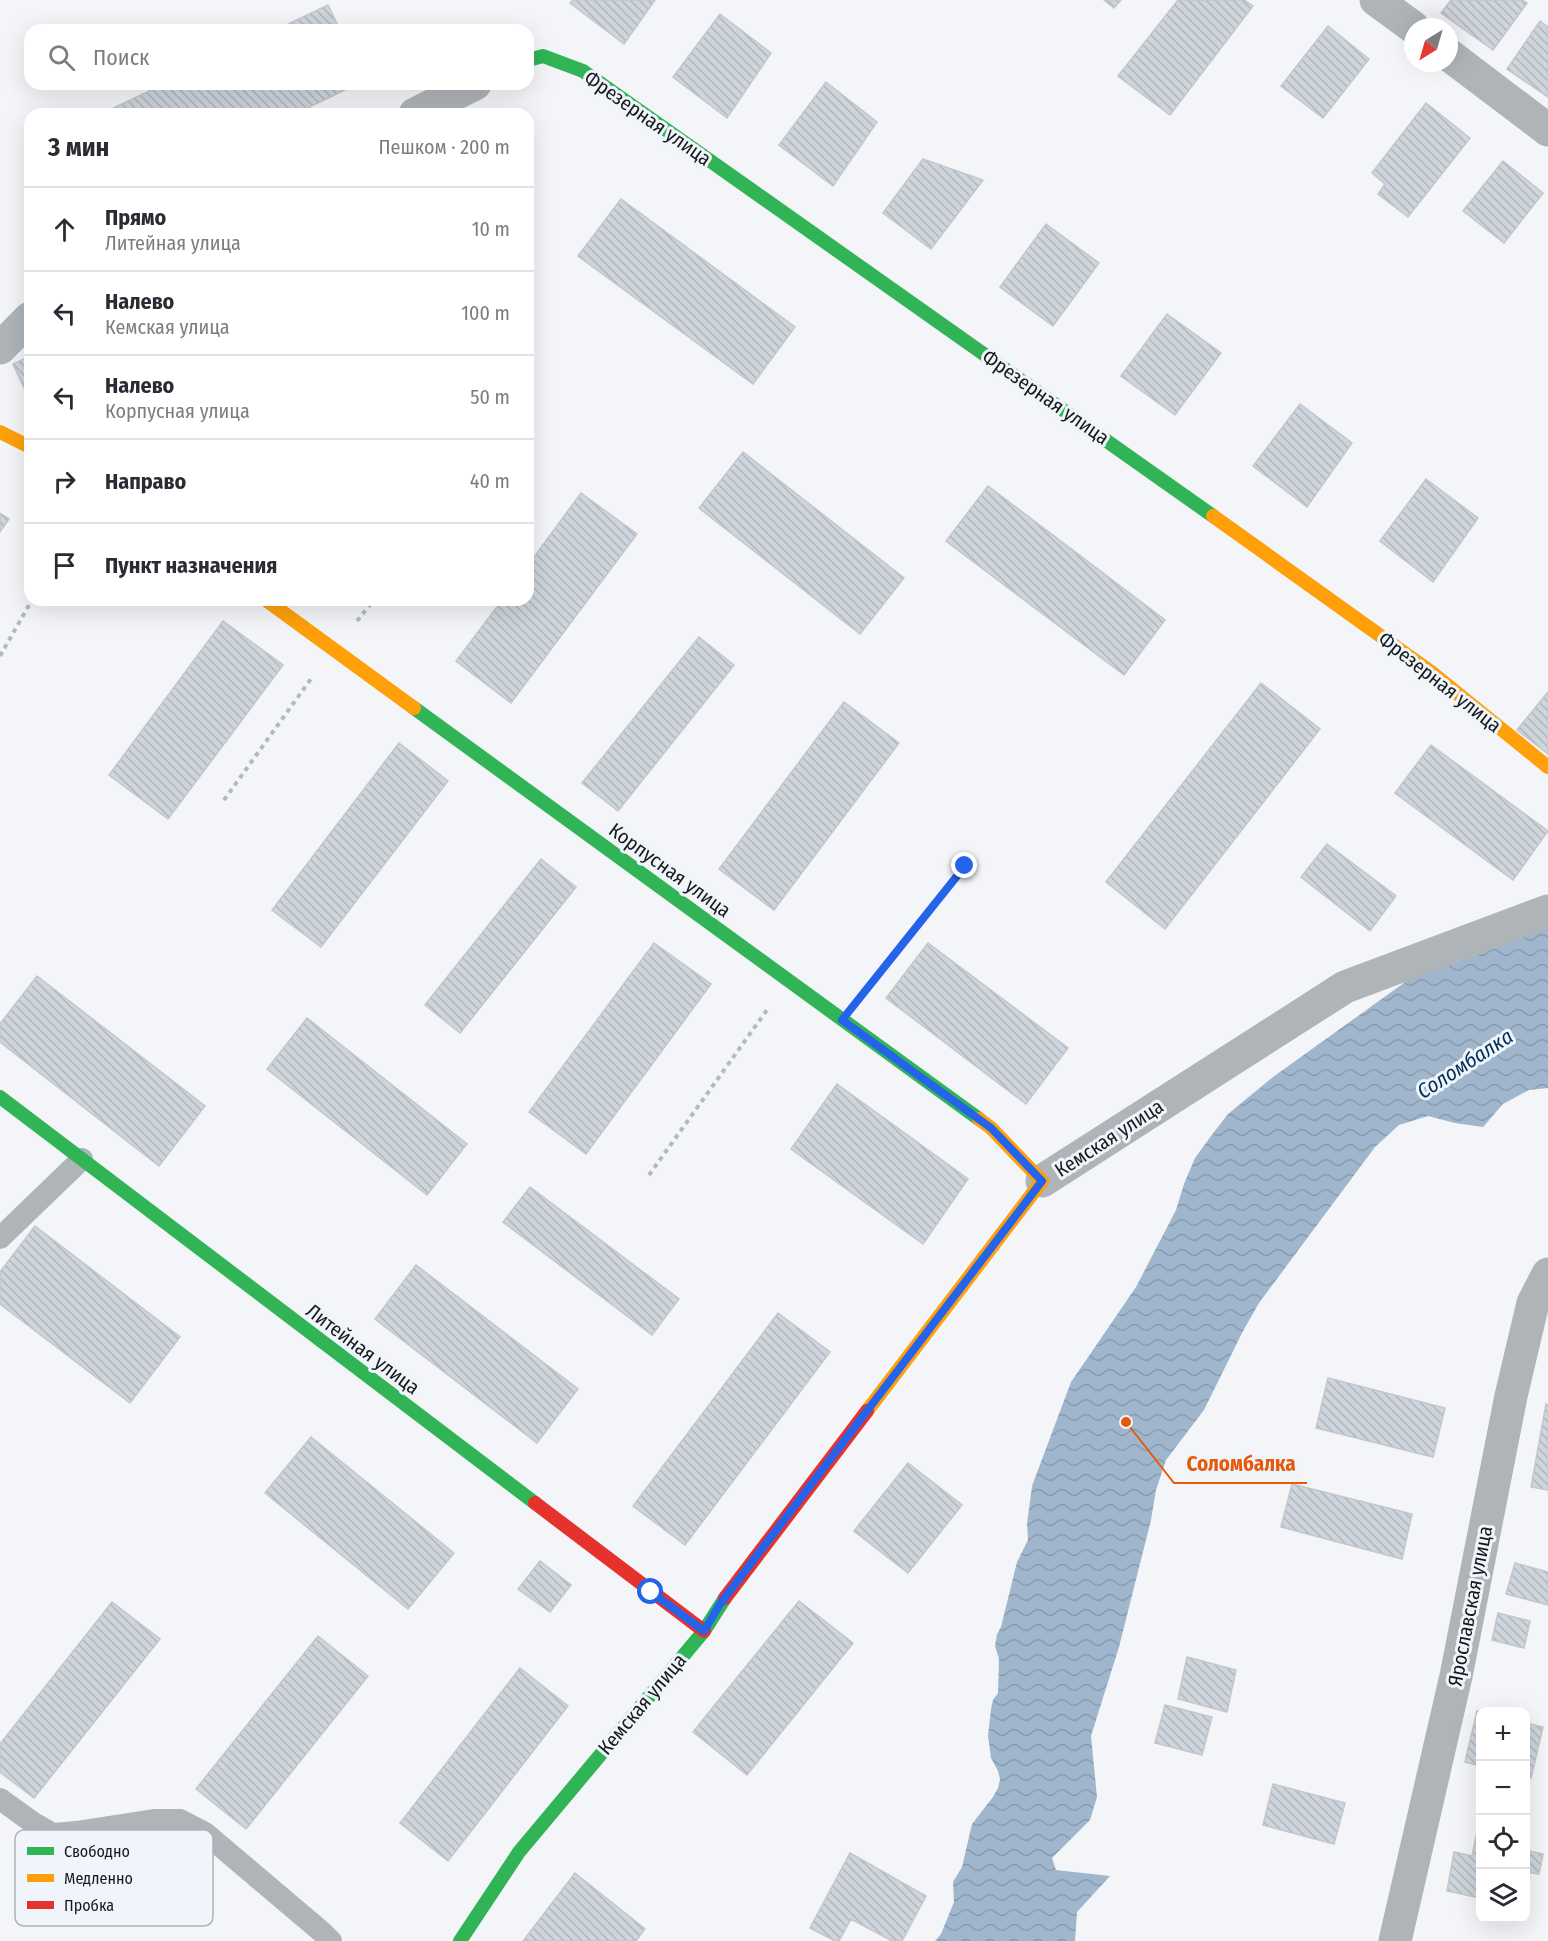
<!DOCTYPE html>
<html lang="ru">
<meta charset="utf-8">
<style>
:root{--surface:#fff;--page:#f2f2f3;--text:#2b2b33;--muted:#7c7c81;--line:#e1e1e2}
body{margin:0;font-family:"Fira Sans Condensed",sans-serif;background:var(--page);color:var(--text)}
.controls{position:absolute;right:18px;bottom:18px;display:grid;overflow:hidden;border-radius:12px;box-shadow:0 6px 24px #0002}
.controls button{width:54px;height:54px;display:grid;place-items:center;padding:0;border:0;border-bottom:2px solid var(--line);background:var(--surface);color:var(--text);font:30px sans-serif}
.compass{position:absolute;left:1404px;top:18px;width:54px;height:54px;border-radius:50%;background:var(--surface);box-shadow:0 6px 24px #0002;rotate:217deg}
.stop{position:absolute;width:18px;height:18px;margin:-14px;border:4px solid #2563eb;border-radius:50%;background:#fff}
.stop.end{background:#2563eb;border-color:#fff;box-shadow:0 2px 6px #0008}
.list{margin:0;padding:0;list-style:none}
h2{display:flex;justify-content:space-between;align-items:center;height:78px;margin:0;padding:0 24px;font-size:26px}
h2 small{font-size:20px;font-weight:400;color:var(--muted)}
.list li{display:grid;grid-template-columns:39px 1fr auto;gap:18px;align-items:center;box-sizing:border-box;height:84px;padding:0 24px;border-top:2px solid var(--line)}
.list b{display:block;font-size:22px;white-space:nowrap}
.list p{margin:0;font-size:20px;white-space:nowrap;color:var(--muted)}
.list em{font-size:20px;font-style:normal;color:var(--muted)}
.icon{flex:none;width:33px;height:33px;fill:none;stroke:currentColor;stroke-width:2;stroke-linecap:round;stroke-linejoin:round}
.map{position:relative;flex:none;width:1548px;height:1941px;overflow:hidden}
.search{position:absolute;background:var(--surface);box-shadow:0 6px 24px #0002;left:24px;top:24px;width:510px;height:66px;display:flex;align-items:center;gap:15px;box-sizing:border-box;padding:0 21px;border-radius:18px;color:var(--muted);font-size:22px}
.panel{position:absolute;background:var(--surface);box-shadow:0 6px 24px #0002;left:24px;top:108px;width:510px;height:498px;border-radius:18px}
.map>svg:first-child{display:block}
.water{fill:url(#water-waves)}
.building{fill:url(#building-back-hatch);stroke:#c4c6c9;stroke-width:1.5}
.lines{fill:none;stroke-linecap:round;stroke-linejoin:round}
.path{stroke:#b6b9bc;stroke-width:4;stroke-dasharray:4.5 4.5;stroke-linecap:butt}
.lane{stroke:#afb4b8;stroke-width:22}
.street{stroke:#afb4b8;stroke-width:33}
.fast{stroke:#30b455;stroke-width:14}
.slow{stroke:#ff9f0a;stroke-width:14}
.jam{stroke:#e5322d;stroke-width:14}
.route{stroke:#2563eb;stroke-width:8}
.labels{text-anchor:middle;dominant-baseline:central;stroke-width:6;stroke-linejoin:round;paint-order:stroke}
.street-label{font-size:20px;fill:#17191b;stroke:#f0f5fb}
.water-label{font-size:21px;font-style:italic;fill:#002d55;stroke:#f0f5fb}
.key{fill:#f0f5fb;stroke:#afb3b8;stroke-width:1.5}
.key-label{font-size:16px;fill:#17191b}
.leader{fill:none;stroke:#e8590c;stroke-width:2}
.callout-dot{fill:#e8590c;stroke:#f0f5fb;stroke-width:2}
.callout-label{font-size:21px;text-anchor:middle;font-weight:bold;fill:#e8590c;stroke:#f0f5fb;stroke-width:6;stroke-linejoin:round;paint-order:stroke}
</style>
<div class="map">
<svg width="1548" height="1941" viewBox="0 0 1548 1941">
<defs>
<pattern id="water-waves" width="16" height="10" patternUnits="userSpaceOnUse" patternTransform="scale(1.5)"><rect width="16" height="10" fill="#a0b6cd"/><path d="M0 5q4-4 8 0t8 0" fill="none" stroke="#899caf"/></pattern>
<pattern id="building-back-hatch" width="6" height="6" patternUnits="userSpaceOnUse" patternTransform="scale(1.5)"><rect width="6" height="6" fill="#ced5dc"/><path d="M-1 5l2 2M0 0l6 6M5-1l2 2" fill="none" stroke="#b0b6bc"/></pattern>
</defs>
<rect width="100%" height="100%" fill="#f3f5f8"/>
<path class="water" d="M1548 924V1088L1529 1090 1503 1104 1483 1127 1455 1123 1428 1116 1399 1125 1375 1147 1259 1303 1243 1331 1204 1410 1166 1460 1156 1490 1151 1520 1119 1647 1091 1736 1097 1797 1090 1820 1052 1858 1056 1870 1110 1876 1077 1912 1075 1941H935L941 1934 954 1902 953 1882 962 1867 972 1824 993 1797 998 1788 1000 1779 998 1771 991 1758 988 1736 991 1709 993 1700 998 1693 999 1659 995 1646 997 1634 1001 1627 1017 1562 1028 1540 1027 1524 1032 1486 1071 1382 1136 1287 1176 1210 1184 1184 1195 1158 1211 1136 1228 1114 1273 1077 1415 975Z"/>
<path class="building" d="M573 0H655L624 44 570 3Z
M1104 0H1121L1114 8Z
M1178 0H1244L1253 6 1170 115 1118 76Z
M1451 0H1522L1527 3 1493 50 1441 13Z
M328 5 340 30H276Z
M720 14 771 53 727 118 673 77Z
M1540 21 1548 27V97L1507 69Z
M1328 26 1369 59 1323 118 1281 86Z
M826 82 877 122 833 186 779 145Z
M164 84H357L295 114H101Z
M1426 103 1470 138 1408 217 1378 194 1385 184 1372 173Z
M923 159 983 180 931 249 883 213Z
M1503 161 1543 193 1504 243 1463 211Z
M621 199 795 327 753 384 578 256Z
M1046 224 1099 263 1053 326 1000 287Z
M1167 314 1221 353 1175 415 1121 376Z
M30 356V401L13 364Z
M1300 404 1352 443 1307 507 1253 466Z
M743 452 904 578 860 634 699 508Z
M1426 479 1478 518 1433 582 1380 541Z
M988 486 1165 620 1124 675 946 541Z
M581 493 637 534 511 703 456 661 502 600H528V565Z
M0 513 9 519 0 532Z
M223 621 283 665 168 819 109 775Z
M699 637 734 665 618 811 582 783Z
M1261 683 1320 729 1165 929 1106 882Z
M1548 692V754L1517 730Z
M844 702 899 743 774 910 719 869Z
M399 743 448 781 321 947 272 910Z
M1431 745 1548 831 1513 880 1395 793Z
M1327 844 1396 896 1370 931 1301 877Z
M541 859 576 887 460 1033 425 1005Z
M654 943 711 984 586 1154 529 1112Z
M928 943 1068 1048 1026 1104 886 998Z
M37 976 205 1106 159 1166 0 1042V1024Z
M307 1018 467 1144 427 1195 267 1069Z
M837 1084 968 1179 923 1244 791 1149Z
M530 1187 679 1299 652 1335 503 1222Z
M35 1226 180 1337 130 1403 0 1304V1272Z
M416 1265 578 1389 537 1443 375 1319Z
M778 1313 830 1352 685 1545 633 1506Z
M1328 1378 1445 1408 1433 1457 1316 1428Z
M1546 1404 1548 1405V1490L1531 1487Z
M311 1437 454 1553 408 1609 265 1493Z
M908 1463 962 1505 908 1573 854 1531Z
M1292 1484 1412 1514 1402 1559 1281 1527Z
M540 1561 571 1585 550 1612 518 1589Z
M1515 1563 1548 1572V1605L1506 1594Z
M799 1601 853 1643 747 1775 693 1732Z
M112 1602 160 1639 34 1798 0 1772V1744Z
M1498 1613 1530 1621 1524 1648 1492 1640Z
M318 1636 368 1676 246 1829 196 1789Z
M1187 1657 1236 1670 1227 1712 1178 1699Z
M520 1668 568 1706 448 1861 400 1823Z
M1165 1705 1212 1717 1202 1755 1155 1743Z
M1477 1711 1480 1712V1766L1465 1762Z
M1526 1723 1543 1727 1531 1778 1526 1776Z
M1273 1784 1345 1803 1334 1844 1263 1825Z
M1477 1832 1480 1833V1898L1447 1891 1454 1852 1472 1856Z
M1526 1842H1529V1851L1543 1854 1539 1874 1526 1872Z
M850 1853 926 1896 902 1941H892L851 1919 839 1941H835L810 1928Z
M575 1873 645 1929 636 1941H523Z"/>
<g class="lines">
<path class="path" d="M357 621 374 600
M0 656 32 600
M224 800 313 676
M864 992 965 866
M649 1175 767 1010"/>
<path class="lane" d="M0 1238 82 1159
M0 1799 32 1822 53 1834 76 1832 154 1820H180L205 1833 323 1933 331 1941"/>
<path class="street" d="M1376 0 1413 27
M1449 55 1548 130
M415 114 475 84
M0 348 30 318
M1042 1181 1345 987 1548 911
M1395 1941 1456 1676 1511 1396 1533 1303 1548 1274"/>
<path class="fast" d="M528 60 543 56 583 71 1213 516
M414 708 979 1119
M0 1097 535 1503
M460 1941 519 1852 704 1631 725 1598"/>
<path class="slow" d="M0 432 30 447
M1213 516 1431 672 1548 767
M266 600 414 708
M867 1411 1042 1181 991 1128 979 1119"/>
<path class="jam" d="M535 1503 704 1631
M725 1598 867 1411"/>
</g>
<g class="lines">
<path class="route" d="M651 1592 704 1631 720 1604 1042 1181 991 1128 842 1020 965 866"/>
</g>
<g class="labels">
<g class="street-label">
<text transform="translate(648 118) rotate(35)">Фрезерная улица</text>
<text transform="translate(1046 397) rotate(35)">Фрезерная улица</text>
<text transform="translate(1440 682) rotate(38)">Фрезерная улица</text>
<text transform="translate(670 870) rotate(36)">Корпусная улица</text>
<text transform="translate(1109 1138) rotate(-33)">Кемская улица</text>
<text transform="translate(363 1349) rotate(37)">Литейная улица</text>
<text transform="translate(1470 1606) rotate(-79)">Ярославская улица</text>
<text transform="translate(642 1704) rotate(-50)">Кемская улица</text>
</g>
<g class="water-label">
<text transform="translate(1465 1064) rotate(-33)">Соломбалка</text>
</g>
</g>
<rect x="15" y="1830" width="198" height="96" rx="9" class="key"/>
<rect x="27" y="1847" width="27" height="8" fill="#30b455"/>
<rect x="27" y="1874" width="27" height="8" fill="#ff9f0a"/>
<rect x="27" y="1901" width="27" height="8" fill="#e5322d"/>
<g class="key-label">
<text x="64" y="1857">Свободно</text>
<text x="64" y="1884">Медленно</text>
<text x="64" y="1911">Пробка</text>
</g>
<path class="leader" d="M1126 1422L1174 1483H1307"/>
<circle class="callout-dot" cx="1126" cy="1422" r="6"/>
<g class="callout-label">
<text x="1241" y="1471">Соломбалка</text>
</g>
</svg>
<div class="controls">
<button>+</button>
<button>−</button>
<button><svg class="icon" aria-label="locate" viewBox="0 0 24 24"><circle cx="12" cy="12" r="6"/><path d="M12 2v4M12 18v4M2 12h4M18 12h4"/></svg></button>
<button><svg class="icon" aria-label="layers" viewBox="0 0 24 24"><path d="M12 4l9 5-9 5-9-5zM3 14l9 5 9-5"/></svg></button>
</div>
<svg class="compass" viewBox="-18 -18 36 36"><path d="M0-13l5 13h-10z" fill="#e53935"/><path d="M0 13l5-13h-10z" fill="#7c7c81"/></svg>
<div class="stop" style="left:651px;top:1592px"></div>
<div class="stop end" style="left:965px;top:866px"></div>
<div class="search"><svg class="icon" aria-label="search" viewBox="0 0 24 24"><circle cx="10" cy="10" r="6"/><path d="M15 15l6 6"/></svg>Поиск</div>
<section class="panel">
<h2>3 мин<small>Пешком · 200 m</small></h2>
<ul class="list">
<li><svg class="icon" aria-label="ahead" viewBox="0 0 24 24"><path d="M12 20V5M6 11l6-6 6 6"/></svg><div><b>Прямо</b><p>Литейная улица</p></div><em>10 m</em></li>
<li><svg class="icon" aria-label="left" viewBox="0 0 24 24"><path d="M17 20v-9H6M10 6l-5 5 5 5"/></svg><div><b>Налево</b><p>Кемская улица</p></div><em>100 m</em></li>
<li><svg class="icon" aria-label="left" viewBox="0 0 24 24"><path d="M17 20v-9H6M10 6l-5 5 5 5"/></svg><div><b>Налево</b><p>Корпусная улица</p></div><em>50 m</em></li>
<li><svg class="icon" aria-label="right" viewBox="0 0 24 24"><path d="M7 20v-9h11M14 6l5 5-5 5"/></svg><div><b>Направо</b></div><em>40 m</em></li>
<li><svg class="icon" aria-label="arrive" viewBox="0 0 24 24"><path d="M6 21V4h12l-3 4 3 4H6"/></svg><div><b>Пункт назначения</b></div></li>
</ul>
</section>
</div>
